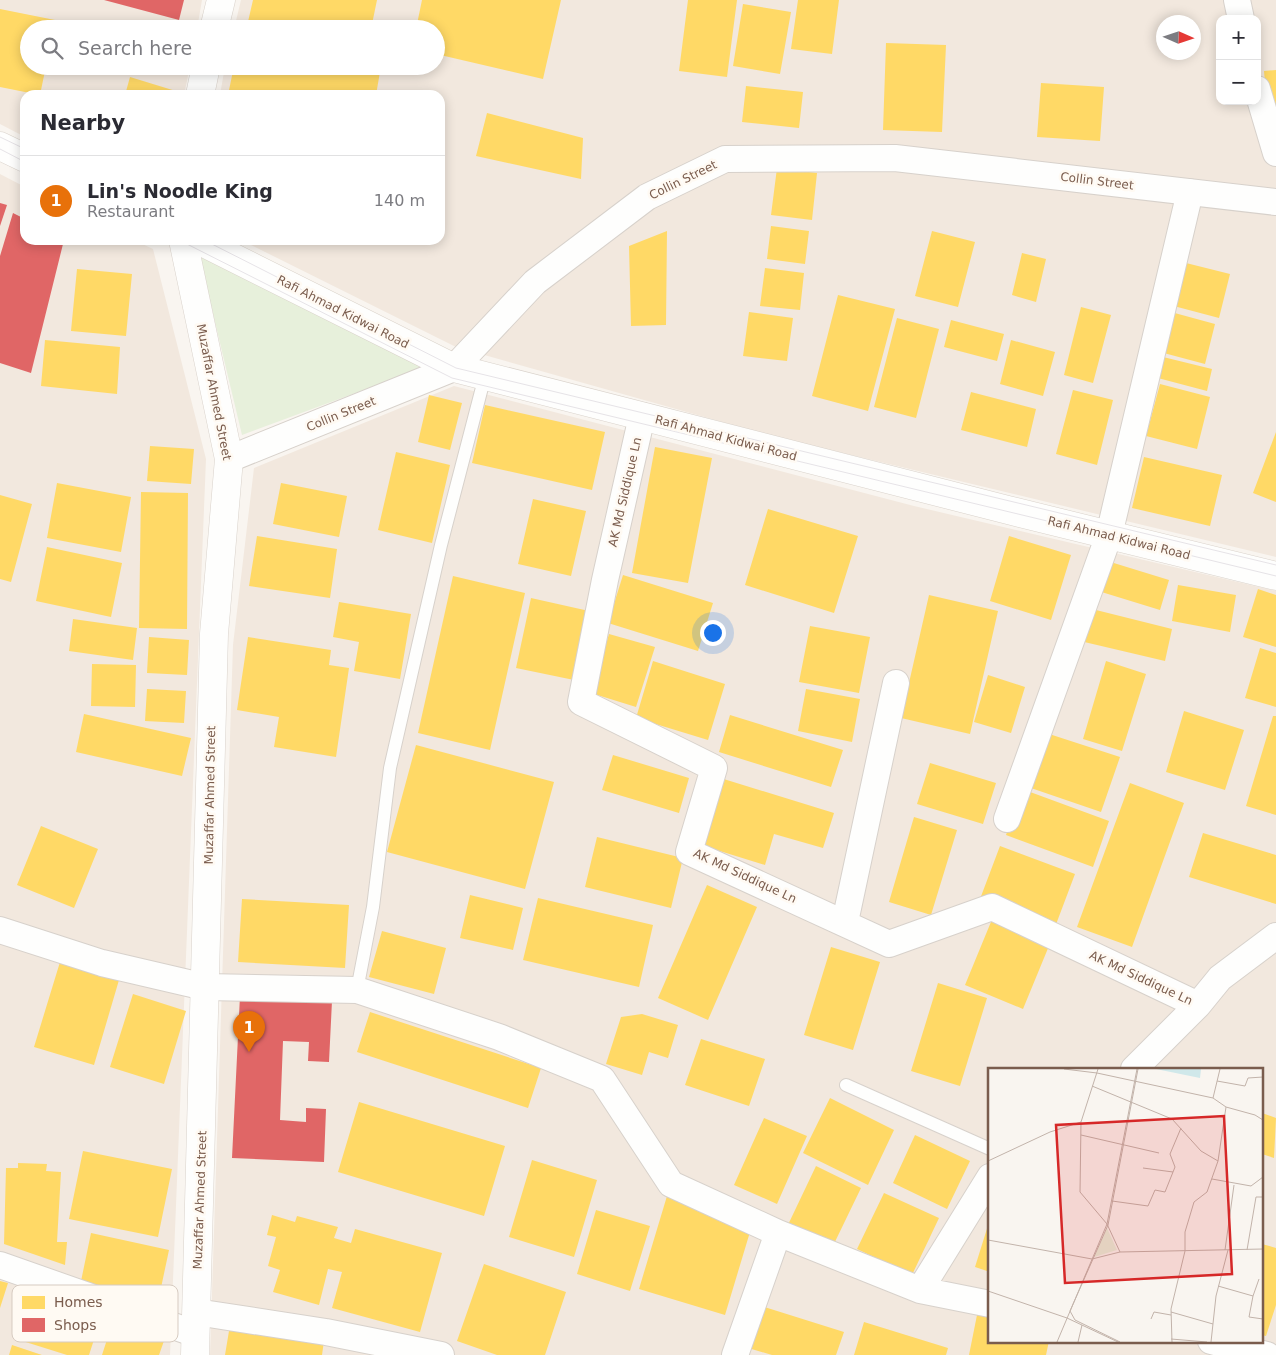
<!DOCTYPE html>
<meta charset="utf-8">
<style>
:root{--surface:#fff;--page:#f7f7f7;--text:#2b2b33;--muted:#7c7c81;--line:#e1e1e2;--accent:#0f766e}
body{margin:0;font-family:"DejaVu Sans",sans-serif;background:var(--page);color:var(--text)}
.controls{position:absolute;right:15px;top:15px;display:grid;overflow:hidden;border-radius:10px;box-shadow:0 2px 12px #0003}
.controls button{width:45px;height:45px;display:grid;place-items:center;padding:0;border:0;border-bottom:1px solid var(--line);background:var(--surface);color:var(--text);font:25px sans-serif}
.compass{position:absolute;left:1156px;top:15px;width:45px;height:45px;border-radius:50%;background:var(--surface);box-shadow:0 2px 12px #0003;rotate:93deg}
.you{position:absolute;left:712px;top:632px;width:18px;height:18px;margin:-12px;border:4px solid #fff;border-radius:50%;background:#1a73e8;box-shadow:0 0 0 8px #1a73e833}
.badge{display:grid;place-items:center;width:32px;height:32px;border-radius:50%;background:var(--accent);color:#fff;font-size:16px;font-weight:700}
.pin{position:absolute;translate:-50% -41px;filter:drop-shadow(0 1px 2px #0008)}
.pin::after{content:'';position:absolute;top:26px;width:18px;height:15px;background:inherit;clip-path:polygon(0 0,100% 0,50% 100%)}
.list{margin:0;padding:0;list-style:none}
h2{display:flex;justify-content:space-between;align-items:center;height:65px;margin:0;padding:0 20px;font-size:21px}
h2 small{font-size:16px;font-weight:400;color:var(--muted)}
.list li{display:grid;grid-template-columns:32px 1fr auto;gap:15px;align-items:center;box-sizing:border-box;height:90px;padding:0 20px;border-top:1px solid var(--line)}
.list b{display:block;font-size:19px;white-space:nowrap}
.list p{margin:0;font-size:16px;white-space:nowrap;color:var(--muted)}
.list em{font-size:16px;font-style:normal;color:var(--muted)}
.icon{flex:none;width:28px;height:28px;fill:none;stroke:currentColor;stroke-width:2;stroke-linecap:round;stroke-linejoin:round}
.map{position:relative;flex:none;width:1276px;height:1355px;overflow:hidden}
.search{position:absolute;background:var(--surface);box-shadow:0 2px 12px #0003;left:20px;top:20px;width:425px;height:55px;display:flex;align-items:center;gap:12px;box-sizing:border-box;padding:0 18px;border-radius:28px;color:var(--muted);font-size:19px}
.panel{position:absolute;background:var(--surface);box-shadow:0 2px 12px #0003;left:20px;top:90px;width:425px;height:155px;border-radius:15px}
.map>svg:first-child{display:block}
.residential{fill:#f2e8de;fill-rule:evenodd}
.green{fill:#e7f0db}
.homes{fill:#ffd966}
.shops{fill:#e06666}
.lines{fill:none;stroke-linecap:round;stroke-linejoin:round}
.lane-casing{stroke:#d7d1cb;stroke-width:14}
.street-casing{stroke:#d7d1cb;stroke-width:28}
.secondary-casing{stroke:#d9d2cb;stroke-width:29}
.lane{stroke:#fefefd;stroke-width:12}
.street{stroke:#fefefd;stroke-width:26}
.secondary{stroke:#fefefd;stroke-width:28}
.tram{stroke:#e6e3e7;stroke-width:1}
.labels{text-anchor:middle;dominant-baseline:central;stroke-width:5;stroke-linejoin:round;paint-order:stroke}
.street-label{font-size:12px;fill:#7a5c4d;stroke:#fffaf3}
.inset-road{fill:none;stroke:#c2b3aa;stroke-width:1}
.view{fill:#d62828;fill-opacity:0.15;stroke:#d62828;stroke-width:2.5}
.inset-edge{fill:none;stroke:#7a5c4d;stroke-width:2.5}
.key{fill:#fffaf3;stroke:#d7cbc1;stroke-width:1}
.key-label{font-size:14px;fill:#7a5c4d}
</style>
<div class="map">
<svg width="1276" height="1355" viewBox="0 0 1276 1355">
<rect width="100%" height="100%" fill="#f9f5f0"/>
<path class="residential" d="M0 0H202L197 29H29V66H190L184 95H25V137L0 124Z
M241 0H1276V557L776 437 456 347 241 240H440V95H220L225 66H436V29H234ZM1220 19H1257V101H1220ZM1164 22H1194V52H1164Z
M0 174 25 187V240H134L153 249 206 459 170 1355H0Z
M454 386 914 506 1276 591V1355H210L233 645 254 468ZM990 1069H1262V1341H990Z"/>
<path class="green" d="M198 251 423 368 242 435Z"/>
<path class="homes" d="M253 0H377L371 29H261L247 26Z
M422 0H561L543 79 436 54V29H416Z
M688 0H737L727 77 679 71Z
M798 0H839L832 54 791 49Z
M743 4 791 12 780 74 733 66Z
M0 9 55 20 53 29H29V66H46L40 95 0 87Z
M886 43 946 45 942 132 883 130Z
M234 66H381L376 95H228Z
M1276 70V105L1267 106 1264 71Z
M130 77 179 92 178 95H125Z
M1041 83 1104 87 1100 141 1037 137Z
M746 86 803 92 799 128 742 122Z
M487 113 583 138 581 179 476 156Z
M777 168 817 173 812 220 771 215Z
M771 226 809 231 805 264 767 259Z
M667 231 666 325 631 326 629 246Z
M932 231 975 242 958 307 915 296Z
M1022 253 1046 259 1036 302 1012 295Z
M1182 262 1230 274 1219 318 1170 305Z
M765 268 804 273 800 310 760 306Z
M77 269 132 274 126 336 71 331Z
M838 295 895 309 868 411 812 396Z
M1081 307 1111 315 1093 383 1064 375Z
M749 312 793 318 787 361 743 356Z
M1171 312 1215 324 1205 364 1160 352Z
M897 318 939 329 916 418 874 407Z
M951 320 1004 334 997 361 944 347Z
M45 340 120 347 117 394 41 386Z
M1011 340 1055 352 1043 396 1000 384Z
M1159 356 1212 369 1207 391 1154 377Z
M1160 384 1210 397 1197 449 1146 436Z
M1073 390 1113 400 1097 465 1056 454Z
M971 392 1036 409 1027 447 961 430Z
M429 395 462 403 450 450 418 442Z
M485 405 605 432 592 490 472 463Z
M1276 432V502L1253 493Z
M150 446 194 449 191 484 147 481Z
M655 447 712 458 688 583 632 573Z
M396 452 450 465 432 543 378 530Z
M1144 457 1222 475 1210 526 1132 508Z
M57 483 131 497 121 552 47 538Z
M281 483 347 496 339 537 273 524Z
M141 492 188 493 187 629 139 628Z
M0 495 32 504 11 582 0 579Z
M533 499 586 511 571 576 518 564Z
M768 509 858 536 834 613 745 585Z
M257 536 337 549 330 598 249 586Z
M1009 536 1071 555 1051 620 990 601Z
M47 547 122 563 111 617 36 601Z
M1104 560 1169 580 1160 610 1095 590Z
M623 575 713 603 698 651 608 623Z
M453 576 525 593 490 750 418 733Z
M1178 585 1236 595 1230 632 1172 621Z
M1258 589 1276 595V647L1243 637Z
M929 595 998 611 970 734 901 718Z
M531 598 589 611 574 680 516 668Z
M339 602 411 614 400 679 354 671 359 642 333 637Z
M1088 608 1172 629 1165 661 1080 641Z
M73 619 137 628 133 660 69 651Z
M810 626 870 637 859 693 799 682Z
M609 634 655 647 636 707 591 693Z
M149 637 189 640 187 675 147 673Z
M248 637 331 650 329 665 349 668 336 757 274 747 279 717 237 710Z
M1260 648 1276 653V707L1245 698Z
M653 661 725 684 708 740 636 718Z
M1106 661 1146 674 1122 751 1083 739Z
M92 664 136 665 135 707 91 706Z
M988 675 1025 687 1011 733 974 722Z
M147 689 186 691 184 723 145 721Z
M806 689 860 699 852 742 798 731Z
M1184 711 1244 730 1225 790 1166 772Z
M84 714 191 738 182 776 76 752Z
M730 715 843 750 831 787 719 752Z
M1273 716H1276V815L1246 806Z
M1043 732 1120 757 1101 812 1025 786Z
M416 745 554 782 525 889 387 852Z
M613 755 689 778 679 813 602 790Z
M930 763 996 783 983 824 917 804Z
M714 776 834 813 823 848 774 834 765 865 694 843Z
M1130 783 1184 803 1132 947 1077 927Z
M1022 789 1109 821 1093 867 1006 835Z
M914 817 957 830 931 915 889 902Z
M41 826 98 849 74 908 17 885Z
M1203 833 1276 855V904L1189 877Z
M597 837 683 858 671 908 585 887Z
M1000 846 1075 874 1055 927 980 899Z
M707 885 757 907 708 1020 658 998Z
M470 895 523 908 513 950 460 938Z
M538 898 653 925 639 987 523 960Z
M242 899 349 905 345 968 238 962Z
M993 917 1051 941 1023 1009 965 985Z
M382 931 446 948 434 994 369 977Z
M831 947 880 962 853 1050 804 1035Z
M60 962 119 980 94 1065 34 1047Z
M938 983 987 998 960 1086 911 1071Z
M133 994 186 1011 164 1084 110 1067Z
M370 1012 541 1068 528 1108 357 1052Z
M642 1014 678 1025 668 1058 649 1052 642 1075 606 1064 621 1017Z
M701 1039 765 1059 749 1106 685 1085Z
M830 1098 894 1130 868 1185 803 1153Z
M359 1102 505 1146 484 1216 338 1172Z
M1262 1113 1276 1118 1274 1158 1262 1154Z
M764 1118 807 1136 777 1204 734 1185Z
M915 1135 970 1161 947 1209 893 1183Z
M83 1151 172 1169 158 1237 69 1219Z
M532 1160 597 1180 574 1257 509 1237Z
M18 1163 47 1164 46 1171 61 1172 57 1242H67L65 1265 4 1244 6 1168H18Z
M816 1166 861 1188 831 1250 786 1229Z
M884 1193 939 1218 912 1275 857 1249Z
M667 1196 753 1222 725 1315 639 1289Z
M596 1210 650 1226 630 1291 577 1274Z
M272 1215 295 1222 297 1216 338 1227 334 1238 351 1243 355 1229 442 1253 420 1332 332 1308 342 1272 328 1269 319 1305 273 1292 280 1270 268 1266 276 1237 267 1235Z
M990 1219V1272L975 1267Z
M91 1233 169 1250 158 1302 80 1286Z
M1262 1244 1276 1248V1305L1266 1336 1262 1335Z
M484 1264 566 1292 545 1355H497L457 1341Z
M0 1281 8 1283 0 1308Z
M31 1292 102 1315 89 1355H67L16 1339Z
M758 1305 844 1332 836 1355H772L745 1347Z
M977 1315 990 1317V1341H1049L1046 1355H969Z
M113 1321 165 1338 159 1355H102Z
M864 1322 948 1348 946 1355H854Z
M230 1325 324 1341 322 1355H225Z
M12 1345 42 1355H9Z"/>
<path class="shops" d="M104 0H184L179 20Z
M0 203 7 205 0 226Z
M13 213 25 219V240H64L31 373 0 363V256Z
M240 996 332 1001 329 1062 308 1061 309 1042 283 1041 280 1120 306 1122V1108L326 1109 324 1162 232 1158Z"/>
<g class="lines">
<g class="lane-casing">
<path id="lane" d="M357 990 373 907 390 768 441 545 485 376
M846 1085 990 1149"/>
</g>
<g class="street-casing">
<path id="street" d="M1237 0 1241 19
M1257 89 1276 153
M642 416 605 580 581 702 714 768 689 852 889 944 992 907 1198 1005
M229 459 454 368 535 282 647 197 725 159 895 158 1276 202
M1007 819 1109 535 1190 192
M845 922 896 683
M0 930 102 963 205 987 357 990 499 1037 602 1079 671 1184 778 1233 920 1290 990 1304
M1134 1069 1198 1005 1220 978 1276 936
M0 1265 196 1334
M920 1290 990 1177
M196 1312 326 1332 441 1355
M1211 1341 1267 1355
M735 1355 778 1233"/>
</g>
<g class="secondary-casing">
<path id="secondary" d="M214 29 221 0
M200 95 206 66
M0 146 25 158
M183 240 229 459 214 634 195 1355
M198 240 454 368 1008 510 1276 576"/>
</g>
<use href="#lane" class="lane"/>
<use href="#street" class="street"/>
<use href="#secondary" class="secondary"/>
<path class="tram" d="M0 137 25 149
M0 149 25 162
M179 240 452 378 1276 576
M204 240 456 368 1276 565"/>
</g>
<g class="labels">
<g class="street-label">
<text transform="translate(683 180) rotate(-26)">Collin Street</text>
<text transform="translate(1097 181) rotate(7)">Collin Street</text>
<text transform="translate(343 312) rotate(27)">Rafi Ahmad Kidwai Road</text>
<text transform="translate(214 392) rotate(79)">Muzaffar Ahmed Street</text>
<text transform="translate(341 414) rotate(-22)">Collin Street</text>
<text transform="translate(726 438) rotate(15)">Rafi Ahmad Kidwai Road</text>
<text transform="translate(625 492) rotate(-77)">AK Md Siddique Ln</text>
<text transform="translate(1119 538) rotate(14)">Rafi Ahmad Kidwai Road</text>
<text transform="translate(210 795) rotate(-89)">Muzaffar Ahmed Street</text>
<text transform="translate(745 876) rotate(25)">AK Md Siddique Ln</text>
<text transform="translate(1141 978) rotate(25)">AK Md Siddique Ln</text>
<text transform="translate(200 1200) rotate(-88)">Muzaffar Ahmed Street</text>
</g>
</g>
<g transform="translate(988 1068)">
<rect width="275" height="275" fill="#f9f5f0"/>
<path d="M119 160 129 182 106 189Z" fill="#e7f0db"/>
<path d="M168 1H213L212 10Z" fill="#d0e8ea"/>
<path class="inset-road" d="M76 1 109 5 225 30 238 39 267 47 275 52M110 1 93 54 92 124 119 156 132 184M229 13 257 18 260 10 275 9M104 18 184 51 213 83 230 93M225 30 232 1M93 67 171 85M0 93 62 64 93 54M155 100 185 104M224 111 263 118 275 109M124 133 160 138 167 122 177 124 187 99 182 86 193 60M0 172 104 191 132 184 275 181M237 182 246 117M259 182 268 129H275M230 218 265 228 261 249 275 251M0 223 79 250 130 274M265 228 271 211M183 244 225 256M163 251 166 244 183 247M183 271 219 274M69 274 119 156 149 1M90 274 94 257M132 274 87 252 82 243 120 157 150 1M184 274 183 241 197 183V164L206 134 219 124 230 93 238 39M223 274 228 228 240 182"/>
<path class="view" d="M236 48 244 206 77 215 68 57Z"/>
<rect width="275" height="275" class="inset-edge"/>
</g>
<rect x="12" y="1285" width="166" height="57" rx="8" class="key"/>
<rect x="22" y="1296" width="23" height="13" fill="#ffd966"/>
<rect x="22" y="1318" width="23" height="14" fill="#e06666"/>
<g class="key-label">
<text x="54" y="1307">Homes</text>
<text x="54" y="1330">Shops</text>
</g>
</svg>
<div class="controls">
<button>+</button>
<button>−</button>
</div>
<svg class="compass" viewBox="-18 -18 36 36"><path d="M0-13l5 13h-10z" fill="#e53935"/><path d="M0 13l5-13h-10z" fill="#7c7c81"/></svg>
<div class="you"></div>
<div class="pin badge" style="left:249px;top:1052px;background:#e8710a">1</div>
<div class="search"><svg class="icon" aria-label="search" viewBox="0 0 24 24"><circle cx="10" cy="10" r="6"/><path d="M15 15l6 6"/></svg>Search here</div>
<section class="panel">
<h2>Nearby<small></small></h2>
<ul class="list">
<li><span class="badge" style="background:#e8710a">1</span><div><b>Lin's Noodle King</b><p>Restaurant</p></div><em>140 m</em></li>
</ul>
</section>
</div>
